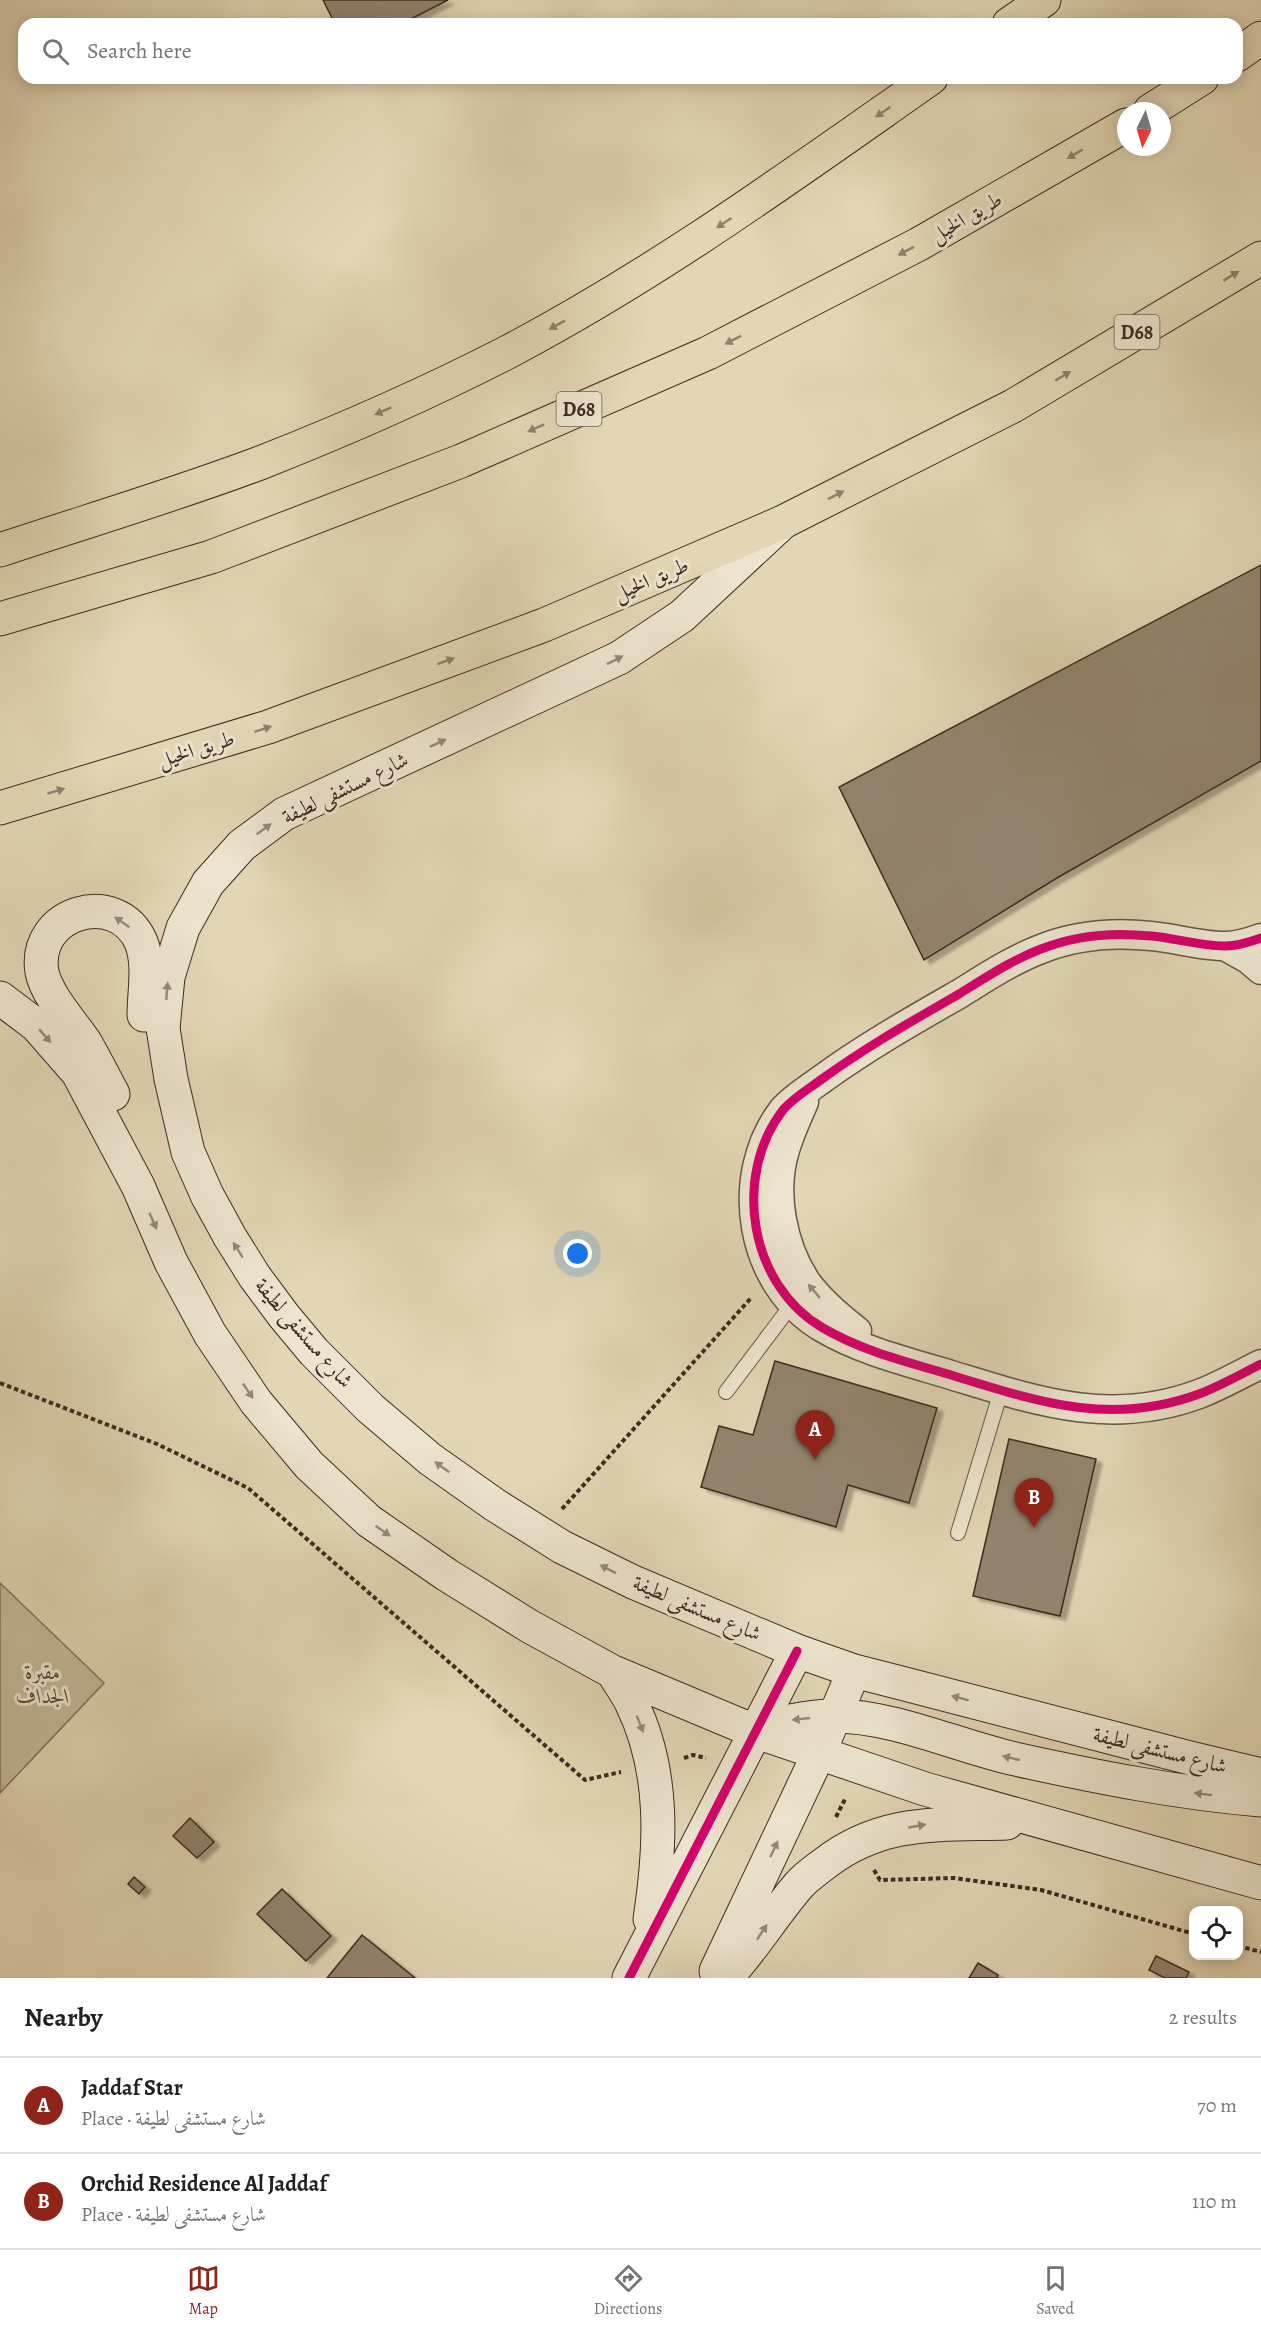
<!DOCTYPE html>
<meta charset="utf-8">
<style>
:root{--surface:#fff;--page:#f2f2f2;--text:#202124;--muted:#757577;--line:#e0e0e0;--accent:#8f2418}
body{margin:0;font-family:Alegreya,Amiri,serif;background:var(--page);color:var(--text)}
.controls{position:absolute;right:18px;bottom:18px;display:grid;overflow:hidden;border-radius:12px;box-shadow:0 3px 15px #0003}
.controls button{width:54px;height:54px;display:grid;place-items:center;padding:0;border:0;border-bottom:2px solid var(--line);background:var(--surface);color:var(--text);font:30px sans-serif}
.compass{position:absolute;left:1117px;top:102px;width:54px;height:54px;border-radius:50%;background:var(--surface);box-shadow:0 3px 15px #0003;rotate:185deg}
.you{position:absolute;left:578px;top:1254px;width:21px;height:21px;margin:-15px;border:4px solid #fff;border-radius:50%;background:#1a73e8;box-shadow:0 0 0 9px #1a73e833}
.badge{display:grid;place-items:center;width:39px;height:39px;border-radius:50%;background:var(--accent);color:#fff;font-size:20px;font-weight:700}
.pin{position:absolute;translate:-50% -50px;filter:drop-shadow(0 2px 3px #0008)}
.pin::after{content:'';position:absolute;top:32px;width:21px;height:18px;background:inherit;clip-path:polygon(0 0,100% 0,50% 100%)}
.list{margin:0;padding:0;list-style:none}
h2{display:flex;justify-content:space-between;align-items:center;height:78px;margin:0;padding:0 24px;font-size:26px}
h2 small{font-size:20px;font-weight:400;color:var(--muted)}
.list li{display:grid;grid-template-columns:39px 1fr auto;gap:18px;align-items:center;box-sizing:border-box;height:96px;padding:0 24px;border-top:2px solid var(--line)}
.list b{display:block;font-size:22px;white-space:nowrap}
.list p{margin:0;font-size:20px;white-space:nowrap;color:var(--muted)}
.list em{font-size:20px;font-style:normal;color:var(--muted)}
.icon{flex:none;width:33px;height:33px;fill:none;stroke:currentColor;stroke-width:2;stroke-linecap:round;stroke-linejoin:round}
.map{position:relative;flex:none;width:1261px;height:1978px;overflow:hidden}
.search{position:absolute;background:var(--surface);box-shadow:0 3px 15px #0003;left:18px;right:18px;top:18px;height:66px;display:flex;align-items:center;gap:15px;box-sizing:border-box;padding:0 21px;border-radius:18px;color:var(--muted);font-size:22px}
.sheet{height:270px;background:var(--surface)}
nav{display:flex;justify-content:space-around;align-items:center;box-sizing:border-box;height:84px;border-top:2px solid var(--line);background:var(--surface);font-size:16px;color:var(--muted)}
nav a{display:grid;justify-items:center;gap:3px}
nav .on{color:var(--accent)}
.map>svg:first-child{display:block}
.green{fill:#c6b99b;stroke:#82725f;stroke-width:1.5}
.building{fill:#93846e;stroke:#3e2b23;stroke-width:1.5;filter:url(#shadow)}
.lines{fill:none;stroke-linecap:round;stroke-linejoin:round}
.lane-casing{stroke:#675647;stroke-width:16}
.street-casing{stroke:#675647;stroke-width:31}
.secondary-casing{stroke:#3e2b23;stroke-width:35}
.highway-casing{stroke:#3e2b23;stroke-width:35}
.path{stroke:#3e2b23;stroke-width:4;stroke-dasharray:4.5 3;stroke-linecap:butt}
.lane{stroke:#ece4ce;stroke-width:14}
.street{stroke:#ece4ce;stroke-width:28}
.secondary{stroke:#ece4ce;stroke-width:33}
.highway{stroke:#e2d6b4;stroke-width:33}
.cycleway-casing{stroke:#ece4ce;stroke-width:13}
.cycleway{stroke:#d6006c;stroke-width:9}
.oneway{fill:#90806c}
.oneway2{fill:#958878}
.labels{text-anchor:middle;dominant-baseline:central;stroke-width:6;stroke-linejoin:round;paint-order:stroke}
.shield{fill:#ece4ce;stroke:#726256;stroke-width:1.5}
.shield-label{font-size:20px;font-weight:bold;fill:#3e2b23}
.street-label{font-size:21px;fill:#3e2b23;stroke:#ece4ce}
.park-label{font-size:21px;font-style:italic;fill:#59473b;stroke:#ece4ce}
</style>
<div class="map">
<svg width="1261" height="1978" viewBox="0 0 1261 1978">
<defs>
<filter id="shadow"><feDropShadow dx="6" dy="4" stdDeviation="1.5" flood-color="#0004"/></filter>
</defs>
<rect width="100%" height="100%" fill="#e2d6b4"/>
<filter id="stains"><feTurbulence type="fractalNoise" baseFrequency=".00333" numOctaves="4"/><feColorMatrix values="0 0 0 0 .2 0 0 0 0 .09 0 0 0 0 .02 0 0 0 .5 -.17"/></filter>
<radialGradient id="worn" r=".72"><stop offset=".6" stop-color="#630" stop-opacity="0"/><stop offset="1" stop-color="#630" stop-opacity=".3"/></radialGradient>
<path class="green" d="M0 1583 104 1683 0 1793Z"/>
<path class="building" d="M323 0H448L401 24H335Z
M1261 565V761L1057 878 924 960 839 787Z
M775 1361 937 1408 909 1503 848 1485 836 1527 701 1487 719 1426 753 1435Z
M1009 1439 1096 1459 1060 1616 973 1596Z
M190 1818 214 1842 197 1858 173 1836Z
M134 1877 145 1887 139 1894 128 1884Z
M282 1889 331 1936 306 1961 257 1914Z
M362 1935 415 1978H327Z
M1156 1956 1189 1972 1186 1978H1165L1149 1970Z
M978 1963 998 1975 997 1978H969Z"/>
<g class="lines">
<g class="lane-casing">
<path id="lane" d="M726 1392 793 1303
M958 1533 1001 1391"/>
</g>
<g class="street-casing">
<path id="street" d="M1261 938C1250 942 1236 946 1225 946 1200 946 1175 938 1151 936 1113 932 1076 935 1041 949 1012 960 985 978 959 994 912 1021 866 1047 822 1079 810 1088 793 1098 783 1110 732 1176 749 1285 823 1328 862 1351 908 1362 951 1375 1036 1401 1110 1427 1199 1394 1220 1386 1241 1374 1261 1364
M1225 946 1248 959 1261 970
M804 1102C797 1118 790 1133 785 1150 772 1192 782 1246 807 1283 821 1302 839 1317 857 1331"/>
</g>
<g class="secondary-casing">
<path id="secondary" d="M780 525 682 616 619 658 284 814 242 845 208 883 183 928 168 977 163 1028 171 1079 188 1152 207 1195 230 1237 255 1277 284 1316 314 1352 370 1408 430 1459 495 1505 562 1547 633 1582 797 1651 854 1671 901 1683 1190 1758 1261 1775
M0 998 36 1025 78 1073 138 1186 171 1262 210 1334 256 1402 309 1465 369 1521 447 1575 529 1626 613 1672 754 1731 925 1789 1261 1883
M113 1094C104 1077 95 1059 85 1042 72 1023 46 994 42 972 32 912 117 887 141 942 150 964 144 992 144 1015
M613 1672C619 1683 627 1693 632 1704 665 1772 661 1846 650 1919
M754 1731C781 1723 806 1716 834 1716 894 1716 957 1746 1015 1759 1097 1777 1177 1793 1261 1800
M716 1971 819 1753 854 1671
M629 1978 797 1651
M726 1978C753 1949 773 1915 799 1885 806 1877 815 1871 824 1864 882 1819 938 1825 1007 1823"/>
</g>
<g class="highway-casing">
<path id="highway" d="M1009 24 1044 0
M1237 55 1261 38
M1150 111 1202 78
M0 550C87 521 175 495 260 463 344 430 426 394 506 353 658 273 791 176 931 78
M0 619 211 557 461 461 708 353 919 244 1126 125
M0 808 268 727 544 625 783 522 1013 406 1261 258"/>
</g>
<path class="path" d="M0 1383 157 1444 248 1488 585 1780 621 1772
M562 1509 751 1298
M684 1758 693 1755 706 1758
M836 1817 846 1797
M874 1870 880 1880 954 1878 1041 1890 1194 1934
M1238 1946 1261 1952"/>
<use href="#lane" class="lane"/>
<use href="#street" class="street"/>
<use href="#secondary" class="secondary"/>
<use href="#highway" class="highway"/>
<g class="cycleway-casing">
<path id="cycleway" d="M1261 938C1250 942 1236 946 1225 946 1200 946 1175 938 1151 936 1113 932 1076 935 1041 949 1012 960 985 978 959 994 912 1021 866 1047 822 1079 810 1088 793 1098 783 1110 732 1176 749 1285 823 1328 862 1351 908 1362 951 1375 1036 1401 1110 1427 1199 1394 1220 1386 1241 1374 1261 1364
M629 1978 797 1651"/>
</g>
<use href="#cycleway" class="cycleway"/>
</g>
<defs><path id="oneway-solid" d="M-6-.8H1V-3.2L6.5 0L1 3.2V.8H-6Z" transform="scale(1.5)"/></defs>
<g class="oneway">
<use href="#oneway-solid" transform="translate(883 112) rotate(145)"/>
<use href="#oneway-solid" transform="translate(1075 154) rotate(150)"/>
<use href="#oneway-solid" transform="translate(724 223) rotate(147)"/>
<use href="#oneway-solid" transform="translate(906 251) rotate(153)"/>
<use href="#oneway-solid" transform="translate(1231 276) rotate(-31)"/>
<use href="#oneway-solid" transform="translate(557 325) rotate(151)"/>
<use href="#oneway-solid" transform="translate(733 340) rotate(153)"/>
<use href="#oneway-solid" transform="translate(1063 376) rotate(-31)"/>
<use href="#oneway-solid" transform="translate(383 411) rotate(156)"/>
<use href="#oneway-solid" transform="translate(536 428) rotate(156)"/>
<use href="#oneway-solid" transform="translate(836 495) rotate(-27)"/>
<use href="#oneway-solid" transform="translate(446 661) rotate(-20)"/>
<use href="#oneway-solid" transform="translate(263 729) rotate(-18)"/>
<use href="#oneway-solid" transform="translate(56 791) rotate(-17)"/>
</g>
<g class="oneway2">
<use href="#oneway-solid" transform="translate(615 660) rotate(-27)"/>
<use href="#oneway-solid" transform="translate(438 743) rotate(-25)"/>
<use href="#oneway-solid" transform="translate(264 829) rotate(-36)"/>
<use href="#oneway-solid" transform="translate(122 922) rotate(-145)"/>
<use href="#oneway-solid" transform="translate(167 991) rotate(-85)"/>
<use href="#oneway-solid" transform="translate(45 1036) rotate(49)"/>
<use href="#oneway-solid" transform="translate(153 1221) rotate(66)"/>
<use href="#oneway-solid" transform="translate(238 1250) rotate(-122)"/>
<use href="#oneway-solid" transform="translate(814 1291) rotate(-130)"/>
<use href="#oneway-solid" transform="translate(248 1391) rotate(56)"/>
<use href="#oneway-solid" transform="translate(442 1467) rotate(-144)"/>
<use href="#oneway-solid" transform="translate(383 1531) rotate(35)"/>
<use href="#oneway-solid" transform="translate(608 1569) rotate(-153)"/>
<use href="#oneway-solid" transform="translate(960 1698) rotate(-165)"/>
<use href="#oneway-solid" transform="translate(801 1719) rotate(174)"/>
<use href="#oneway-solid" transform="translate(640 1724) rotate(68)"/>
<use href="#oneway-solid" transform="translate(1011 1758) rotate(-166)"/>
<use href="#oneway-solid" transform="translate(1203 1794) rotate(-173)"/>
<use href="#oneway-solid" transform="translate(917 1826) rotate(-10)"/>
<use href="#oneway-solid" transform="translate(774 1849) rotate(-65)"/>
<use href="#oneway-solid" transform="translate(762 1932) rotate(-57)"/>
</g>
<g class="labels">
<g class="shield">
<rect x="1114.5" y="315" width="45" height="34" rx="4.5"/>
<rect x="556.5" y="392" width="45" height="34" rx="4.5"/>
</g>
<g class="shield-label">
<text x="1137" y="332">D68</text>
<text x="579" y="409">D68</text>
</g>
<g class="street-label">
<text transform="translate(966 217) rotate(-30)">طريق الخيل</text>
<text transform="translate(651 579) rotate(-23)">طريق الخيل</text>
<text transform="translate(196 749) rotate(-17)">طريق الخيل</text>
<text transform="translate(345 788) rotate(-26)">شارع مستشفى لطيفة</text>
<text transform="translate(304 1333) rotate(49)">شارع مستشفى لطيفة</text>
<text transform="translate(697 1608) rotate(23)">شارع مستشفى لطيفة</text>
<text transform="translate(1160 1750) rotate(14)">شارع مستشفى لطيفة</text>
</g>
<g class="park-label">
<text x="43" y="1672">مقبرة<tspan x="43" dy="24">الجداف</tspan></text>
</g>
</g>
<rect width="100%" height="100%" filter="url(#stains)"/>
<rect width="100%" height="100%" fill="url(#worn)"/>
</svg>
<div class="controls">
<button><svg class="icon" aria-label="locate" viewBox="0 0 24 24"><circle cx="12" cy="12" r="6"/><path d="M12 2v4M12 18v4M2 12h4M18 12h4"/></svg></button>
</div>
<svg class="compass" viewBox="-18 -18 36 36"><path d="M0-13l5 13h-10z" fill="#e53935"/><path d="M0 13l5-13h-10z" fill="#757577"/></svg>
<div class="you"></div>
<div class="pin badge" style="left:815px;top:1460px">A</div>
<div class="pin badge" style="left:1034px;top:1528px">B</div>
<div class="search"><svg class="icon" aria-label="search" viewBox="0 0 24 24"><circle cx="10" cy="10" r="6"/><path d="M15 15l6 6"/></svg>Search here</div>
</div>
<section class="sheet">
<h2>Nearby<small>2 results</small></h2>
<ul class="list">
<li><span class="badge">A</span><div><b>Jaddaf Star</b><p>Place · شارع مستشفى لطيفة</p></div><em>70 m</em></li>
<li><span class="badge">B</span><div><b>Orchid Residence Al Jaddaf</b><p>Place · شارع مستشفى لطيفة</p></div><em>110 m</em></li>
</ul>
</section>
<nav>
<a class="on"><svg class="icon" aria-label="map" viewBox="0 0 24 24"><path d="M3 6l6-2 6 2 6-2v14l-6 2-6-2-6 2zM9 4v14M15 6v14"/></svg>Map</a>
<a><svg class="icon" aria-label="directions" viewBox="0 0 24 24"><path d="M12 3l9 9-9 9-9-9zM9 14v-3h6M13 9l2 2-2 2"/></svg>Directions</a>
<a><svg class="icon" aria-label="saved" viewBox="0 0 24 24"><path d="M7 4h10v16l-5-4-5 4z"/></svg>Saved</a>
</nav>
